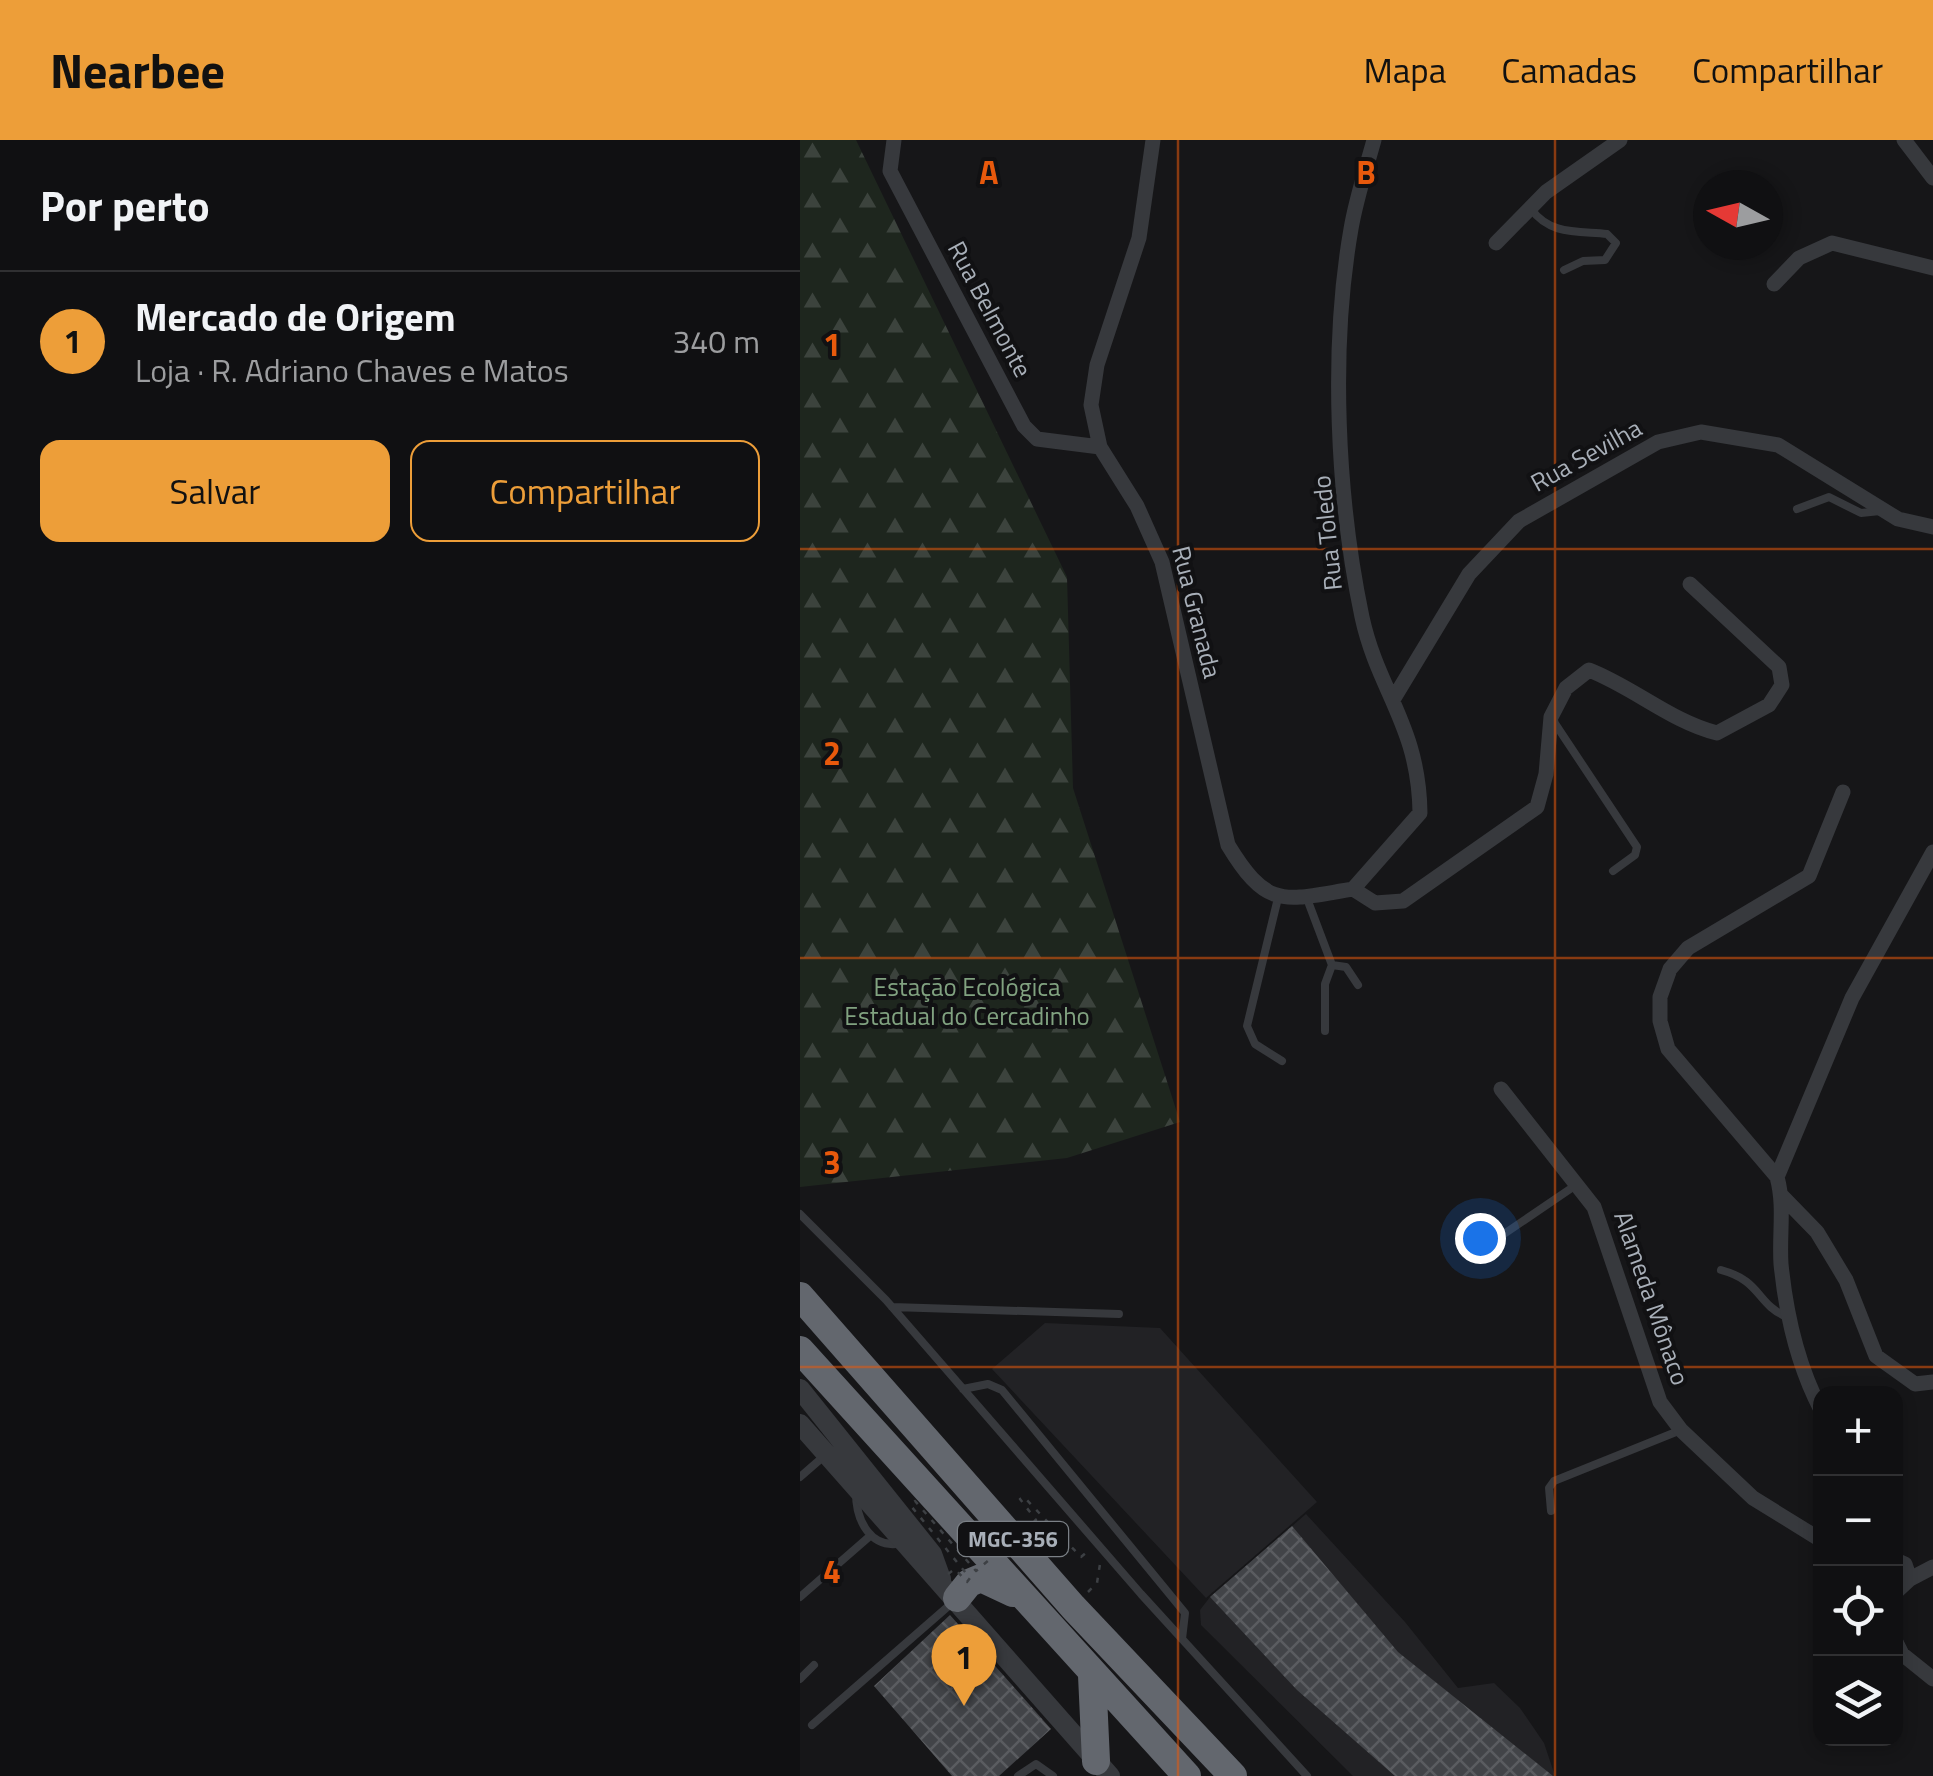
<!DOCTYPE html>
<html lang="pt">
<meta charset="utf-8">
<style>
:root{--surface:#101012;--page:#1e1e20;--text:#f1f3f6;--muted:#9c9d9f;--line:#303032;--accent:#ed9e39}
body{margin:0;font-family:"Titillium Web",sans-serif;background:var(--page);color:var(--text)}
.controls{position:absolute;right:30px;bottom:30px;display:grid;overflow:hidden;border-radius:20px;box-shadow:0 5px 15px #0003}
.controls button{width:90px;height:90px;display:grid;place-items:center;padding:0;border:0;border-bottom:2px solid var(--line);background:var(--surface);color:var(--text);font:50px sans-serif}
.compass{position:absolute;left:893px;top:30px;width:90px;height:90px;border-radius:50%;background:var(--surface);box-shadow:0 5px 15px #0003;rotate:278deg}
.you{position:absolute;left:680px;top:1098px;width:35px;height:35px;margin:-25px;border:8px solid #fff;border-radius:50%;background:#1a73e8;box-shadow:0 0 0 15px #1a73e833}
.badge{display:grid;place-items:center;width:65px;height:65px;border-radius:50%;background:var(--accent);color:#111;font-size:32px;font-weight:700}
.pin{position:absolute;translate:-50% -82px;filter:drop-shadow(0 2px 5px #0008)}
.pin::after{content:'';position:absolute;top:52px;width:35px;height:30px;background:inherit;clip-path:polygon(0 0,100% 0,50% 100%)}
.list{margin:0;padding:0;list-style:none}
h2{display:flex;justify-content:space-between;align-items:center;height:130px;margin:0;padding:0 40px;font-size:42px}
h2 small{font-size:32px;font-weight:400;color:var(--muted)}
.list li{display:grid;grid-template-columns:65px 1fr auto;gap:30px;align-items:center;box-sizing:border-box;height:140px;padding:0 40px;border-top:2px solid var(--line)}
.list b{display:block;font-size:38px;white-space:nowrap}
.list p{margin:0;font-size:32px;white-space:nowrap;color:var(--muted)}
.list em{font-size:32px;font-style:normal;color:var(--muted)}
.actions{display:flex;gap:20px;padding:30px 40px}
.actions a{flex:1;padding:22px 0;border:2px solid var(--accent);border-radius:20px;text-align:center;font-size:35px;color:var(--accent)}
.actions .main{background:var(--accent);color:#111}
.icon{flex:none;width:55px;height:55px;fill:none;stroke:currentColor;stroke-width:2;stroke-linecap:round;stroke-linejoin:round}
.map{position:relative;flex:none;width:1133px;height:1636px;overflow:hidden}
header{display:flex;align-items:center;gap:60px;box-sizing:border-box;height:140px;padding:0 50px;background:var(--accent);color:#111}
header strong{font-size:48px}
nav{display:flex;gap:55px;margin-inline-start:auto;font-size:35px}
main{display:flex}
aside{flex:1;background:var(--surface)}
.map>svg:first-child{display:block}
.built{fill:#222225}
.forest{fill:url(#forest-firs)}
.building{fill:url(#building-cross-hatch)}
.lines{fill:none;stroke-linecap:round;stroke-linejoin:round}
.path{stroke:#3d4044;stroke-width:2.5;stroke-dasharray:5 8;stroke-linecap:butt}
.service{stroke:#37393d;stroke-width:8}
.minor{stroke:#37393d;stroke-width:15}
.tertiary{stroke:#37393d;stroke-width:20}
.motorway{stroke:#63676e;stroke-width:28}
.path-bridge{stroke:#3d4044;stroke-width:2.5;stroke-dasharray:5 8;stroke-linecap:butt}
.grid{fill:none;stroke:#e8590c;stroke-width:2.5;stroke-opacity:0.55}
.labels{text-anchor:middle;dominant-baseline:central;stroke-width:8;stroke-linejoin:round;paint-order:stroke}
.shield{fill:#111113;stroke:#7b8086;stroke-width:2.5}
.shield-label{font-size:22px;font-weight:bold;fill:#a8afb8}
.street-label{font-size:25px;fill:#a8afb8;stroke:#111113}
.park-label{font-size:25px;fill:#81a280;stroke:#111113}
.grid-label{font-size:32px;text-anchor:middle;font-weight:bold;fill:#e8590c;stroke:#111113;stroke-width:8;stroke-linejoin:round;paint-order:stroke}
</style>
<header>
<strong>Nearbee</strong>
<nav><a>Mapa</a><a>Camadas</a><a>Compartilhar</a></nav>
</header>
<main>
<aside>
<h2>Por perto<small></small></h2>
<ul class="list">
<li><span class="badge">1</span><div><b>Mercado de Origem</b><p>Loja · R. Adriano Chaves e Matos</p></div><em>340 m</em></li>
</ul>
<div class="actions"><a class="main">Salvar</a><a>Compartilhar</a></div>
</aside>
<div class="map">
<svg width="1133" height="1636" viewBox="0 0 1133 1636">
<defs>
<pattern id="forest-firs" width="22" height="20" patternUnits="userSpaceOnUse" patternTransform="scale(2.5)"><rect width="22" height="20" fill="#1e261e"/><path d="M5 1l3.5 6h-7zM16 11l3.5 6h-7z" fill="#3c433d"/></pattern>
<pattern id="building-cross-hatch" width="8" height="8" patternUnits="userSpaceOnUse" patternTransform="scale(2.5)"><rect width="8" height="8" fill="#424448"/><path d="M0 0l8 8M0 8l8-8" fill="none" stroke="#5a5c60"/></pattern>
</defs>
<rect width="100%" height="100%" fill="#161618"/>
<path class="built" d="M245 1183 360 1188 517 1362 406 1458 192 1229Z
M506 1374 605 1482 658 1548 694 1543 720 1568 744 1603 755 1636H553L401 1485 400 1470 410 1457Z"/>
<path class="forest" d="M0 0H56L267 437 273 648 380 982 267 1018 0 1047Z"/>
<path class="building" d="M492 1386 598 1512 753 1636H595L497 1550 410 1457Z
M150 1475 251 1589 199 1636H152L74 1546Z"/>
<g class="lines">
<path class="path" d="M288 1452 297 1443 300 1424"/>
<path class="service" d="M731 69C750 95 777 91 807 94L816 103 805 120 783 121 764 130
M997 369 1029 357 1061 373 1080 371
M754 582 837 707 835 715 813 731
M506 756 532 825
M478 758 447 886 455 904 482 921
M525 891V844L532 825 546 827 558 845
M0 1074 86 1160 341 1454 507 1636
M698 1098 776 1045
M921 1130C962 1141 956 1164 987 1177
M92 1167 319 1174
M163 1249 188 1244 202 1250 385 1473 382 1499
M0 1337 23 1317
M56 1353C56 1381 71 1410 102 1403
M751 1371 749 1348 754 1341 881 1290
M0 1457 70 1396
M0 1539 14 1525
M12 1585 152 1463
M218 1636 236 1624 253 1636"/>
<path class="minor" d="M94 0 90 31 224 286 237 299 300 307
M353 0 339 98 297 225 291 265 300 307 337 366 362 422 428 705C468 771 484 760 553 749
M1104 0 1133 38
M696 103 746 52 820 0
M974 144 999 118 1032 103 1133 128
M594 558 669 434 719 381 858 302 901 292 978 305 1098 379 1133 387
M553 749 620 673C619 586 578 551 562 477 537 358 530 209 551 89 556 59 566 29 574 0
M553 749 575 763 603 761 737 667 746 634 751 577 766 548 789 530C833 547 872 582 917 593L969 565 982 545 979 527 890 444
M701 949 794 1067 860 1262 881 1290 953 1358 1021 1400
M977 1037 868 909 860 881V857L870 829 888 808 1009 736 1043 652
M982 1056 1017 1092 1046 1140 1076 1216 1115 1244 1133 1242
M1021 1270C998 1226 986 1174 981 1124 979 1094 985 1066 977 1037L1052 858 1133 712
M1096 1420 1105 1424 1110 1439 1096 1452
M1110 1439 1133 1427
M1096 1502 1102 1514 1133 1539"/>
<path class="tertiary" d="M0 1249 132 1414 141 1439
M0 1284 310 1636"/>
<path class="motorway" d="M0 1156 273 1467 433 1636
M0 1210 387 1636
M157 1458 169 1443 181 1438 213 1453
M292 1535 296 1621"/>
<path class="path-bridge" d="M148 1434 155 1429 167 1442 170 1438 111 1366 115 1361 176 1431 236 1380 220 1359 224 1357 281 1417 287 1412"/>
</g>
<path class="grid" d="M378 0V1636M755 0V1636M0 409H1133M0 818H1133M0 1227H1133"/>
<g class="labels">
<rect class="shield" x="158" y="1382" width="110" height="34" rx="8"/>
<g class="shield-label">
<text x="213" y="1399">MGC-356</text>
</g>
<g class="street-label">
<text transform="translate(190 169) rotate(62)">Rua Belmonte</text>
<text transform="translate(786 315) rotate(-29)">Rua Sevilha</text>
<text transform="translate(527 393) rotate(-96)">Rua Toledo</text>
<text transform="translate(397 472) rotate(76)">Rua Granada</text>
<text transform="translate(852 1158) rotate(71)">Alameda Mônaco</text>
</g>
<g class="park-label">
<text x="167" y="847">Estação Ecológica<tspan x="167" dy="29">Estadual do Cercadinho</tspan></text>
</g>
</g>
<g class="grid-label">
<text x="189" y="44">A</text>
<text x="566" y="44">B</text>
<text x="32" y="216">1</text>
<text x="32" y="625">2</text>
<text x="32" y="1034">3</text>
<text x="32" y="1443">4</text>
</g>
</svg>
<div class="controls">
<button>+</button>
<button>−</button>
<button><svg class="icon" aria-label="locate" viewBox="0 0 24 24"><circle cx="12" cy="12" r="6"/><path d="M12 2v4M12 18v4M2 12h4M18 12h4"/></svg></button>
<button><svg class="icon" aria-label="layers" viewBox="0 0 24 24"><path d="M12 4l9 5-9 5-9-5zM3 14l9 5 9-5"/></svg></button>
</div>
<svg class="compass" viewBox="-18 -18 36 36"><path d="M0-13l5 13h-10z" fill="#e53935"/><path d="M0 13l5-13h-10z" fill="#9c9d9f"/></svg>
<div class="you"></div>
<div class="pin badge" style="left:164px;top:1566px">1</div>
</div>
</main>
